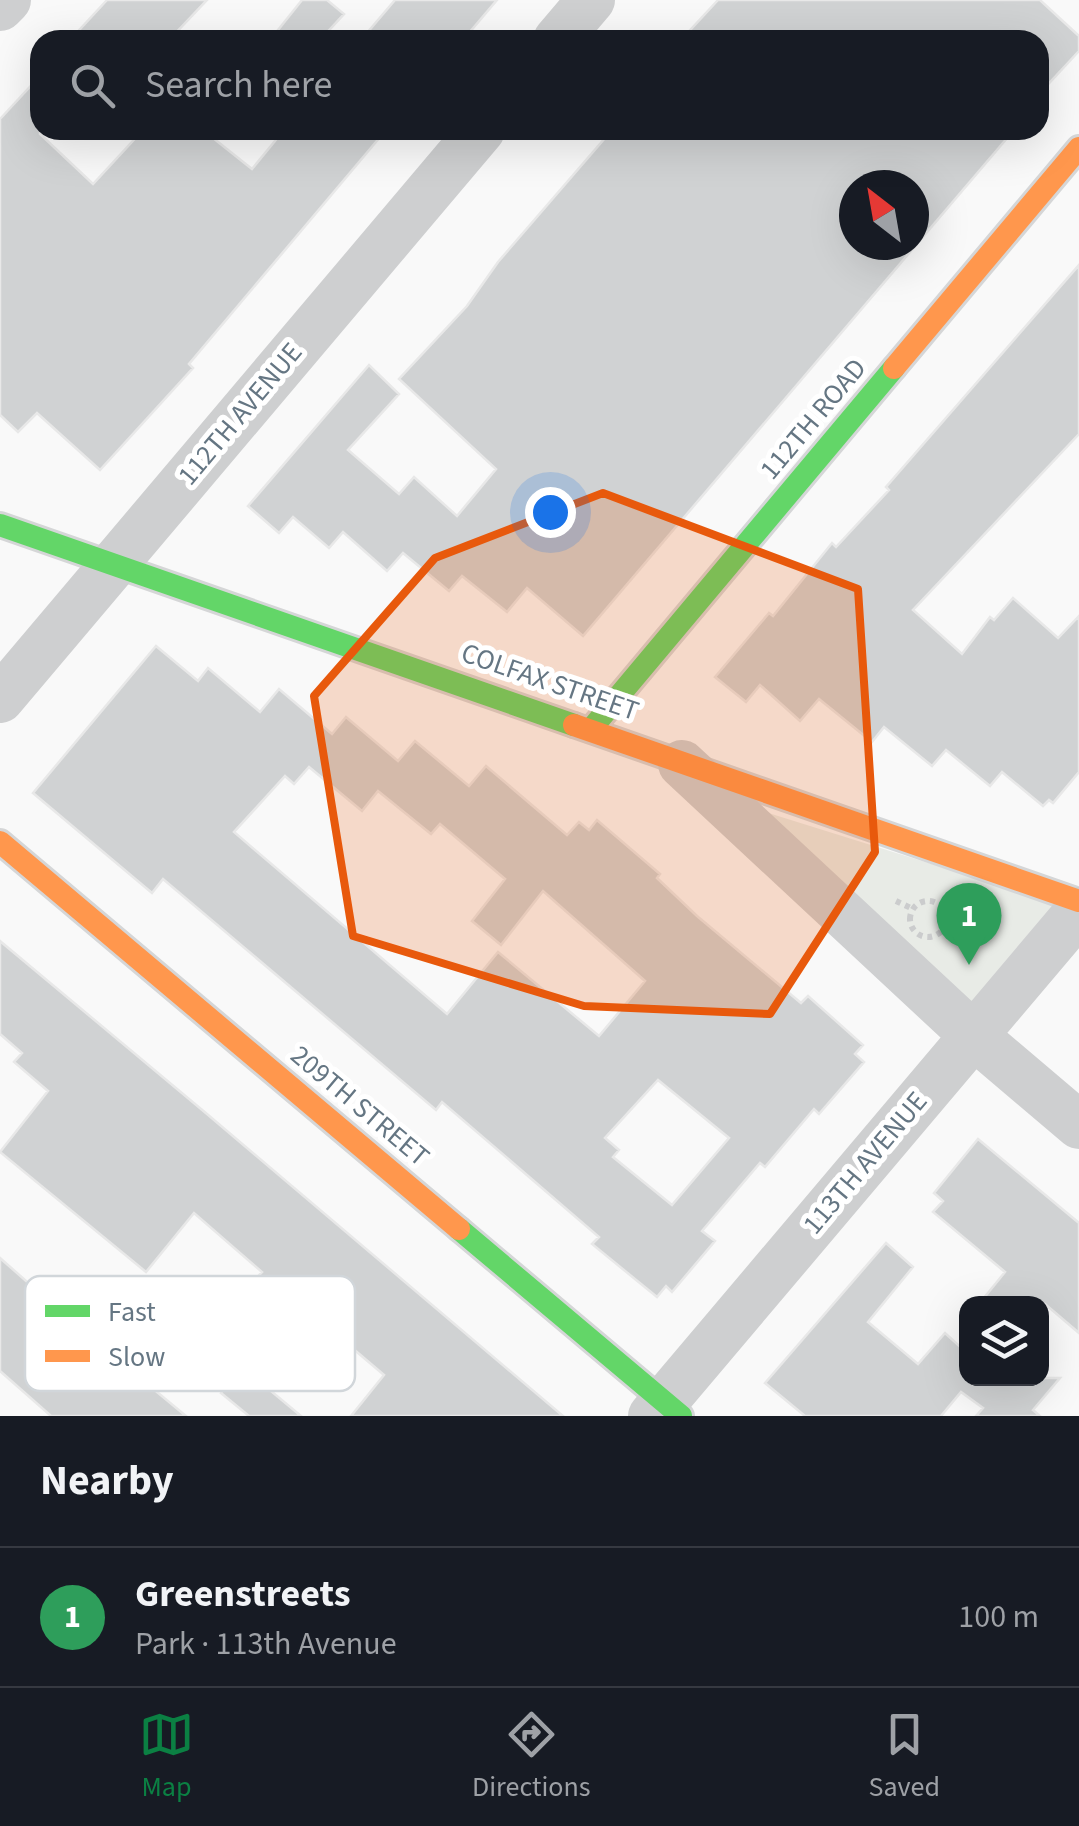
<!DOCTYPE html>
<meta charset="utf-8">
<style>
:root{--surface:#171b24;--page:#20242c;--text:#f1f3f6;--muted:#9ea1a6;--line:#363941;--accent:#0b8043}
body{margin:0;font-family:"Source Sans 3",sans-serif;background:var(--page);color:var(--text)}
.controls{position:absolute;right:30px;bottom:30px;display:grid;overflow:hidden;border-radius:20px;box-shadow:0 10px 40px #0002}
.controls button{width:90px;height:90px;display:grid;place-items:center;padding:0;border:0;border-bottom:2px solid var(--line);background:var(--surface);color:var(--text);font:50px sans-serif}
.compass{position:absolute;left:839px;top:170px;width:90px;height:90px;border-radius:50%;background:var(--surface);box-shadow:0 10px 40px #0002;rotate:329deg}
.you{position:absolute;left:550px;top:512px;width:35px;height:35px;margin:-25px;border:8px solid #fff;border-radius:50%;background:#1a73e8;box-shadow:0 0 0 15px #1a73e833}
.badge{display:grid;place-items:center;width:65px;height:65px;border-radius:50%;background:var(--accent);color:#fff;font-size:32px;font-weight:700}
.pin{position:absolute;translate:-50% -82px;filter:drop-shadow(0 2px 5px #0008)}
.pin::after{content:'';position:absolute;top:52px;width:35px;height:30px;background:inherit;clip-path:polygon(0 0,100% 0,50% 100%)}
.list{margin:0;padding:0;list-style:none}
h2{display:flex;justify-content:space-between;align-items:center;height:130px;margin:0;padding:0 40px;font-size:42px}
h2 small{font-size:32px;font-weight:400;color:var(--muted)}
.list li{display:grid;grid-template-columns:65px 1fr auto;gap:30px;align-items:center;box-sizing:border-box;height:140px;padding:0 40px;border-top:2px solid var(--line)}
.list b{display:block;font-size:38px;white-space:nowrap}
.list p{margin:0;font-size:32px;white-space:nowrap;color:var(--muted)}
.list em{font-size:32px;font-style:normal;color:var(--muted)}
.icon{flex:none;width:55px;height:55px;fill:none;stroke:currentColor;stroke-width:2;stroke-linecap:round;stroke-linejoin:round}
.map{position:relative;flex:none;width:1079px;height:1416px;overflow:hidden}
.search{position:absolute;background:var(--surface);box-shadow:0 10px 40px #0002;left:30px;right:30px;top:30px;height:110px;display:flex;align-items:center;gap:25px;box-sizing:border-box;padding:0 35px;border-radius:30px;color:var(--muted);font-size:38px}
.sheet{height:270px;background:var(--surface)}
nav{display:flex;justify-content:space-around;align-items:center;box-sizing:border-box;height:140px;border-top:2px solid var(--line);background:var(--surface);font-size:28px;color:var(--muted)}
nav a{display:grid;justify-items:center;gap:5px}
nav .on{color:var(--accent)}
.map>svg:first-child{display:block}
.green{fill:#e8ebe6}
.building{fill:#d0d2d3;stroke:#e8e8e8;stroke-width:2.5;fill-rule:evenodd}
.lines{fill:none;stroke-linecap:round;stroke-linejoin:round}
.fast-casing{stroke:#d5d6d7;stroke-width:28}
.slow-casing{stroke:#d5d6d7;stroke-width:28}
.path{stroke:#cbcccd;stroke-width:6;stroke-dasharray:5 5;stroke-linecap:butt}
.street{stroke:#cecfd0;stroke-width:48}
.fast{stroke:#63d668;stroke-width:22}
.slow{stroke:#ff974d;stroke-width:22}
.marked{fill:#e8590c;fill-opacity:0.2;stroke:#e8590c;stroke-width:8;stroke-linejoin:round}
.labels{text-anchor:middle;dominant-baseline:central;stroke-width:10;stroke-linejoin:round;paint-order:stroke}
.street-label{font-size:28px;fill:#657683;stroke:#fff}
.key{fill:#fff;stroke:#d1d6da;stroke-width:2.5}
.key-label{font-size:28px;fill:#657683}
</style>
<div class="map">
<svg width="1079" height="1416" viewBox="0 0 1079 1416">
<rect width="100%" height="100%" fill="#f9f9f9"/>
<path class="green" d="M746 806 1072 908 976 1023Z"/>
<path class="building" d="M107 0H207L169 40H70Z
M302 0H327L344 14 320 40H270Z
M395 0H497L463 40H361Z
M718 0H1040L1079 36V51L1039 94V40H681Z
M40 76V134L93 184 143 130H203L252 169 284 130H386L189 364 193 368 100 470 37 413 18 432 0 415V119Z
M612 130H1014L583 636 527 588 507 612 462 576 449 591 403 553 387 571 343 532 329 548 293 517 279 533 248 506 369 365 399 394 348 450 399 494 414 477 457 516 496 469 399 379 467 306 498 262ZM854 185H914V245H854Z
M1079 265V434L913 610 962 654 990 617 994 620 1013 598 1058 638 1079 616V772L1053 803 1049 800 1043 806 1002 772 990 786 946 750 932 766 884 727 872 742 819 699 800 721 760 685 746 702 715 677 769 613 773 616 832 543 836 547 889 490 886 487Z
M156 646 198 681 208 668 260 712 279 689 332 734 346 717 398 761 415 741 469 786 486 766 567 835 579 822 589 830 597 820 660 874 657 878 697 916 801 1003 808 996 863 1045 855 1054 864 1062 819 1114 814 1109 765 1167 760 1163 702 1231 715 1241 672 1292 666 1286 657 1297 592 1244 599 1237 442 1102 436 1110 163 879 152 893 33 793ZM309 767 362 811 378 791 431 834 440 824 505 879 472 921 501 945 543 891 645 981 599 1036 498 952 447 1014 234 832 285 776 294 784ZM658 1080 729 1138 672 1205 613 1157 619 1150 605 1138Z
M0 941 207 1114 563 1416H351L384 1375 298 1302 250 1358 212 1326 262 1272 194 1213 146 1272 0 1152 48 1091 14 1062 22 1053 0 1034Z
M978 1139 1079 1223V1333L1045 1304H979L1005 1272 933 1212 943 1201 934 1193Z
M886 1243 913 1267 868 1322 918 1364 945 1333 966 1352V1378H997L1004 1384 1008 1378H1060L1033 1410 1040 1416H976L983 1408 961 1392 941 1416H805L765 1383Z
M0 1258 76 1325 186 1416H51L0 1371Z
M242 1367 301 1416H249L221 1393Z"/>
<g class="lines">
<g class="fast-casing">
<path id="fast" d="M0 525 574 725
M592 728 894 368
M459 1229 681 1416"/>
</g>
<g class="slow-casing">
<path id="slow" d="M894 368 1079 148
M574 725 1079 901
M0 842 459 1229"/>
</g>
<path class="path" d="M896 901 913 909
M910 919a18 18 0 1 1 36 0a18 18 0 1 1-36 0Z
M943 929 977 949"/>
<path class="street" d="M0 7 7 0
M557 40 591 0
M0 699 481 130
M682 764 973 1035 1079 1125
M652 1416 1079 911"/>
<use href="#fast" class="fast"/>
<use href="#slow" class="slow"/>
</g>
<path class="marked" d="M603 493 858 589 875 852 770 1014 584 1006 353 936 314 696 435 558Z"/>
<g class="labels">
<g class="street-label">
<text transform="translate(240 414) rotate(-50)">112TH AVENUE</text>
<text transform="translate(813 419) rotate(-50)">112TH ROAD</text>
<text transform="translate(550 682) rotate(19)">COLFAX STREET</text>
<text transform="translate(360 1106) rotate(40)">209TH STREET</text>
<text transform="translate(865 1163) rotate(-50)">113TH AVENUE</text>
</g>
</g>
<rect x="25" y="1276" width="330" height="115" rx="15" class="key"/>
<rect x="45" y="1305" width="45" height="12" fill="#63d668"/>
<rect x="45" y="1350" width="45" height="12" fill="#ff974d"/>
<g class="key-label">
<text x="108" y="1321">Fast</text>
<text x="108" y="1366">Slow</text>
</g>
</svg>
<div class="controls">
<button><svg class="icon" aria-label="layers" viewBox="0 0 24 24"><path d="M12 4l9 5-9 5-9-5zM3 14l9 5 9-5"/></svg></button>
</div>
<svg class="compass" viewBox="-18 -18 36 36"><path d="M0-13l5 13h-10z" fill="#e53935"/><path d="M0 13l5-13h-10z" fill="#9ea1a6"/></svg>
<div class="you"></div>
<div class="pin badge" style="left:969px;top:965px;background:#2e9e5b">1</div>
<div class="search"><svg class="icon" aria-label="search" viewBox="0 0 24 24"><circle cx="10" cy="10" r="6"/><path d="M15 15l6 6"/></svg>Search here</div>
</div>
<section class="sheet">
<h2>Nearby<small></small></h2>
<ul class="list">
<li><span class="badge" style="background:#2e9e5b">1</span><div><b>Greenstreets</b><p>Park · 113th Avenue</p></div><em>100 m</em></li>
</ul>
</section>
<nav>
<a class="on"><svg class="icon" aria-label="map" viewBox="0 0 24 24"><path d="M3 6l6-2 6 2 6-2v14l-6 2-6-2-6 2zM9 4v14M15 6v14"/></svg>Map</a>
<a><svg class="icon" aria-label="directions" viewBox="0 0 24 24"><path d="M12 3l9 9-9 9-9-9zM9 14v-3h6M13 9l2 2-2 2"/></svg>Directions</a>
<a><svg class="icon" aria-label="saved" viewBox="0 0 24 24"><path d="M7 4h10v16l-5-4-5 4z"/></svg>Saved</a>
</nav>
